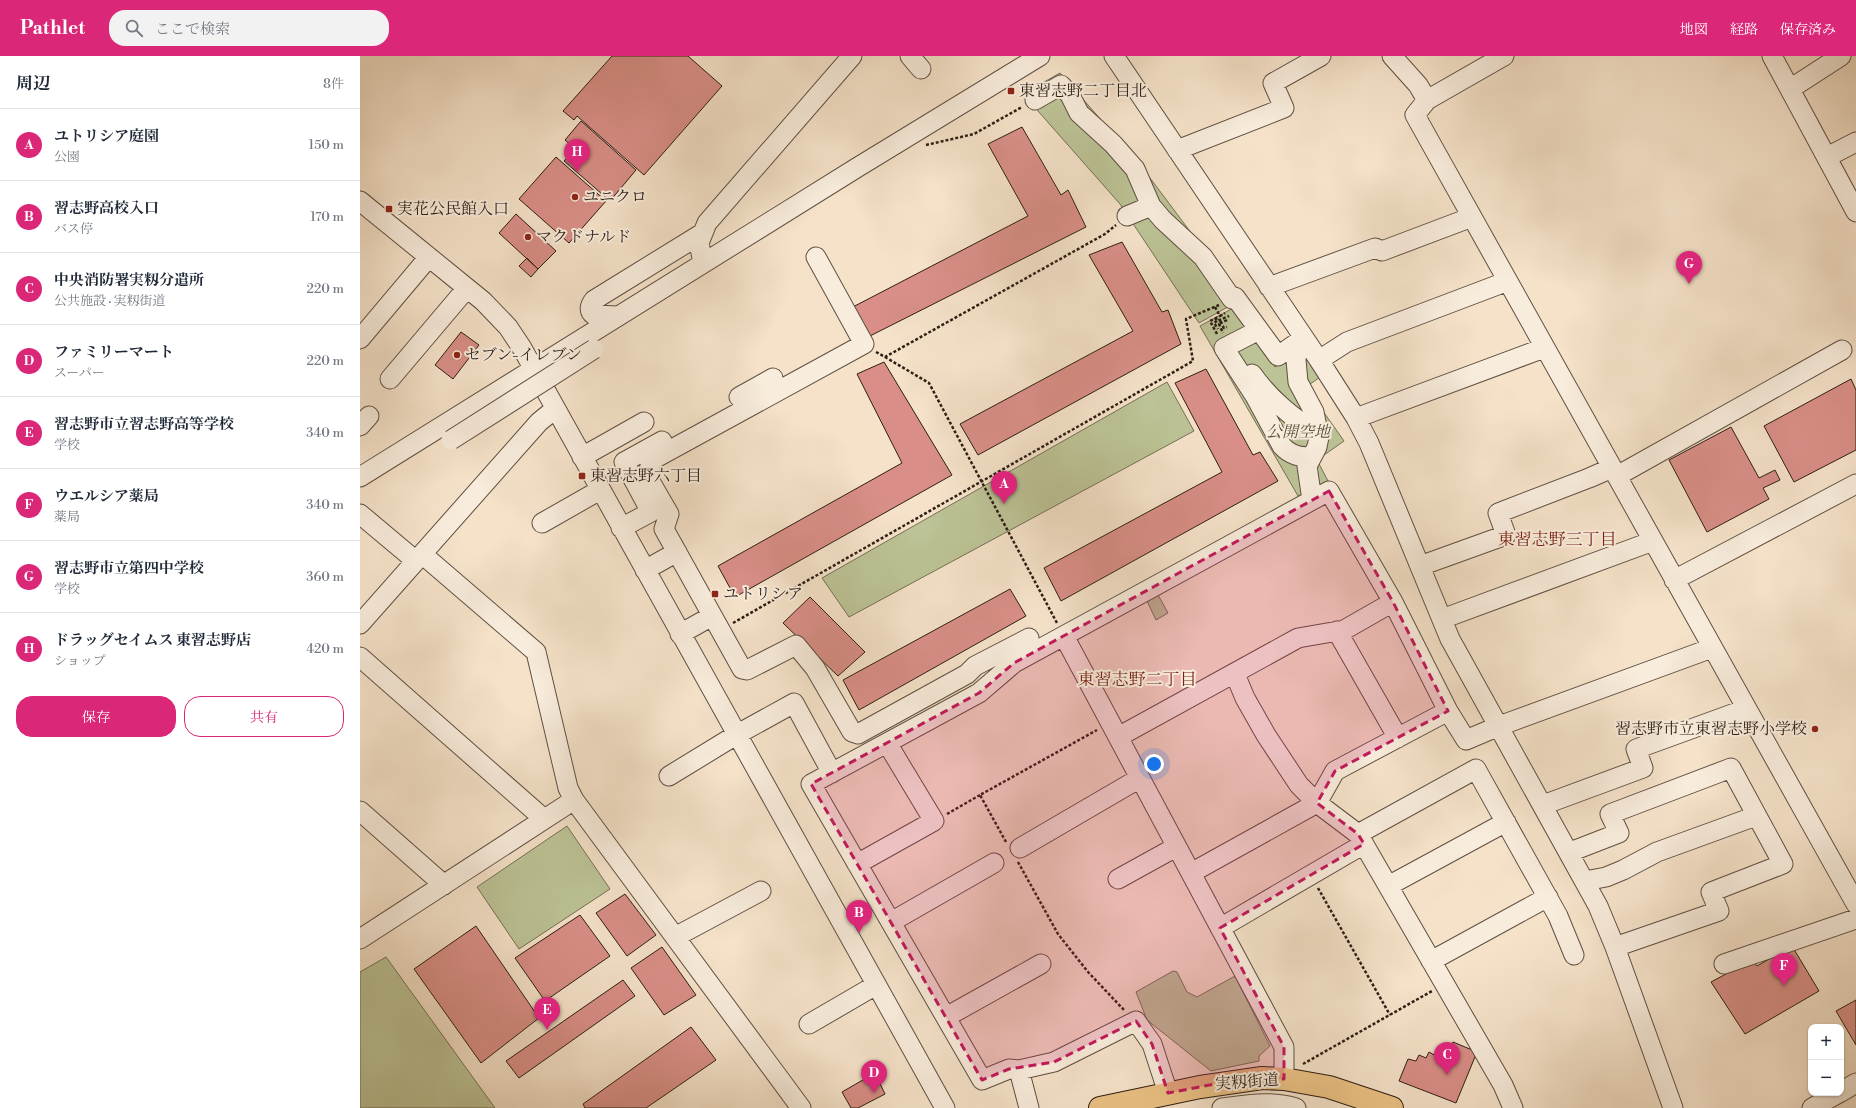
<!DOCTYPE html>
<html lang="ja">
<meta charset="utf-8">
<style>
:root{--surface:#fff;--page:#f2f2f3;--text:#1f2937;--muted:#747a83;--line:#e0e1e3;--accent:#db2777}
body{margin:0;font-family:"Libre Bodoni","Noto Serif JP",serif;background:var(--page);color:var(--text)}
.controls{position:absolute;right:12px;bottom:12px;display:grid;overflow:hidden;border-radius:8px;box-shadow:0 1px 3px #0004}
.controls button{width:36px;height:36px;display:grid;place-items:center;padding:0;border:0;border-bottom:1px solid var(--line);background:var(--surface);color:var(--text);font:20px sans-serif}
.you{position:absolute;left:794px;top:708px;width:14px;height:14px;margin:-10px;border:3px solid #fff;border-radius:50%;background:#1a73e8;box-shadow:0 0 0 6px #1a73e833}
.badge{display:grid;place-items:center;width:26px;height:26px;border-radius:50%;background:var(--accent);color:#fff;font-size:13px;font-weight:700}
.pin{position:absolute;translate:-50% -33px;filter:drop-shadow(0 1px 2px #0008)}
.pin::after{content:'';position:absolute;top:21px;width:14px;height:12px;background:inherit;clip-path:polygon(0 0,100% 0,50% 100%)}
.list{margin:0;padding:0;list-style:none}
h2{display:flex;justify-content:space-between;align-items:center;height:52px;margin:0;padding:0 16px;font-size:17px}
h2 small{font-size:13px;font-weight:400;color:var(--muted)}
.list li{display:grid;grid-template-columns:26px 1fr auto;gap:12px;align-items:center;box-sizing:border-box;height:72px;padding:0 16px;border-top:1px solid var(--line)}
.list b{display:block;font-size:15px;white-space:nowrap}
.list p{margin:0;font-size:13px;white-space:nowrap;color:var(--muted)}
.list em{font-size:13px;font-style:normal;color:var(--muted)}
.actions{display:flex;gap:8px;padding:12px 16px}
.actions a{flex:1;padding:9px 0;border:1px solid var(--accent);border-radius:16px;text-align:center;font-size:14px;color:var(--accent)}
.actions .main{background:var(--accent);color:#fff}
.icon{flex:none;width:22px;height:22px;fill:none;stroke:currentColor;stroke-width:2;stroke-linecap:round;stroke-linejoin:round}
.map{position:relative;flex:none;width:1496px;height:1052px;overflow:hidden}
header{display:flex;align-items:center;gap:24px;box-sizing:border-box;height:56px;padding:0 20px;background:var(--accent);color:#fff}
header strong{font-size:19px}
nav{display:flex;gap:22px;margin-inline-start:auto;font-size:14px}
.search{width:280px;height:36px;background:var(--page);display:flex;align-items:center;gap:10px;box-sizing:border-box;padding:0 14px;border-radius:16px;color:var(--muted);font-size:15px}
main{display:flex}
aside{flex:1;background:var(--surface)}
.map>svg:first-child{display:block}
.green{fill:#bcc396;stroke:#747056}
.building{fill:#d98f87;stroke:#2d1e15}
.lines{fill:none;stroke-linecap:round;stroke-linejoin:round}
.minor-casing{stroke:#5f4f42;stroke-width:21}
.major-casing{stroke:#2d1e15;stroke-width:24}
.path{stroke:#2d1e15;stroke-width:2.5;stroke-dasharray:3 2;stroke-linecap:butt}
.minor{stroke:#f8ecdc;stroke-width:19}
.major{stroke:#eac184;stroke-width:22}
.minor-bridge-casing{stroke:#5f4f42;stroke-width:21;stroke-linecap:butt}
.minor-bridge{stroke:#f8ecdc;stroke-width:19}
.marked{fill:#c2185b;fill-opacity:0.2;stroke:#c2185b;stroke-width:3;stroke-dasharray:8 5;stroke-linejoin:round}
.poi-dot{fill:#8f2418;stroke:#f8ecdc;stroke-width:1.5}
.labels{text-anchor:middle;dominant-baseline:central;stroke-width:4;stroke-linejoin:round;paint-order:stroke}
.poi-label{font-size:16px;fill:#2d1e15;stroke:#f8ecdc;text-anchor:start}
.park-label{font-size:16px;font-style:italic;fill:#58503c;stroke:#f8ecdc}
.street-label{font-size:16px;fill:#2d1e15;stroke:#f8ecdc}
.neighbourhood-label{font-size:17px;fill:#7a1f14;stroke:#f8ecdc}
</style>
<header>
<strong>Pathlet</strong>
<div class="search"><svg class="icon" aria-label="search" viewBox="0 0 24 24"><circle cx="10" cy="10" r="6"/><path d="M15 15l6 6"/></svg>ここで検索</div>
<nav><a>地図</a><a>経路</a><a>保存済み</a></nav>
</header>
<main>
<aside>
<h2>周辺<small>8件</small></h2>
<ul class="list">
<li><span class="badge">A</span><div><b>ユトリシア庭園</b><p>公園</p></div><em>150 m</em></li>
<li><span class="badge">B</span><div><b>習志野高校入口</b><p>バス停</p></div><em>170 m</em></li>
<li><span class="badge">C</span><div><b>中央消防署実籾分遣所</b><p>公共施設 · 実籾街道</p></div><em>220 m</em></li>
<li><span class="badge">D</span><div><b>ファミリーマート</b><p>スーパー</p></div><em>220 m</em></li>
<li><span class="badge">E</span><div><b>習志野市立習志野高等学校</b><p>学校</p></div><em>340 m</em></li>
<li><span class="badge">F</span><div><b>ウエルシア薬局</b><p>薬局</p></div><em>340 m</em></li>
<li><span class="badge">G</span><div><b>習志野市立第四中学校</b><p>学校</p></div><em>360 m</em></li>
<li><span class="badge">H</span><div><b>ドラッグセイムス 東習志野店</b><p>ショップ</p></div><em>420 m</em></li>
</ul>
<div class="actions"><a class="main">保存</a><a>共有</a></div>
</aside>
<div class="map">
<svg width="1496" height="1052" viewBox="0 0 1496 1052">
<rect width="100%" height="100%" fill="#f5e2c9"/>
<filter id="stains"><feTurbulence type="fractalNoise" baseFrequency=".005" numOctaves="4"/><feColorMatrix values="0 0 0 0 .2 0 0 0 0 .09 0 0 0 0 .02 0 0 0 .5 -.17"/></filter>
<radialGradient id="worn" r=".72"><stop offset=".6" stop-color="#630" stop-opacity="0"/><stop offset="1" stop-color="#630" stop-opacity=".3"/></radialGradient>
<path class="green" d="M700 17 778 106 865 222 915 308 875 247 839 267 760 148 663 38Z
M875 251 915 311 943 290 963 319 946 331 984 385 957 404 968 425 938 440 840 270Z
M807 326 834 375 489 561 462 522Z
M797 537 808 557 796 564 786 543Z
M207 770 250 833 159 893 117 831Z
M26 901 135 1052H0V916Z
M813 915 817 916 827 936 837 941 875 920 910 990 899 1000V1005L851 1015 787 964 776 936Z"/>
<path class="building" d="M252 0H328L362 30 284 119 217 60 214 64 203 55Z
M221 65 276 114 250 145 204 105 216 93 205 84Z
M662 71 701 139 708 134 726 171 504 283 489 253 668 160 628 88Z
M196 101 246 145 209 187 159 143Z
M156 158 196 195 178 213 139 177Z
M762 186 802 256 808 254 821 288 618 399 600 368 773 275 729 199Z
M167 202 178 213 171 221 159 210Z
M101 276 119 289 93 323 75 309Z
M524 306 592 419 375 541 358 510 542 407 497 318Z
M846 313 893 399 900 396 918 425 701 545 684 512 862 416 815 327Z
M1491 323 1496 334V394L1434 426 1404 370Z
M1371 371 1399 422 1415 414 1420 424 1403 432 1409 443 1347 476 1309 404Z
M650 533 666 560 499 654 483 624Z
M450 541 505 596 478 620 423 567Z
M265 838 296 879 267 900 236 857Z
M220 859 250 900 185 945 155 902Z
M116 870 179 962 121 1007 54 913Z
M1432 890 1459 935 1385 978 1351 926 1392 904 1397 910Z
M302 891 336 939 304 959 271 912Z
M263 924 275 940 159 1022 146 1005Z
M1496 944V989L1476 955Z
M331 971 356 1004 286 1052H225L223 1048Z
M1093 986 1117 996 1096 1047 1039 1025 1048 1003 1056 1005 1059 999 1066 1002 1069 996 1076 1000 1078 993 1089 996Z
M515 1017 525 1038 498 1052H491L482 1036Z"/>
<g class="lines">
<g class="minor-casing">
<path id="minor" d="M550 0 561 13
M754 0 959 304 996 362 1009 387 1090 583 1238 850 1255 891 1313 1052
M1032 0 1058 29 1067 44
M1144 0 1067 44 1055 59 1496 848
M1412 0 1496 156
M1430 33 1481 0
M675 44 701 29 710 39 719 57 753 88 775 113 791 150 803 164 843 201 872 243 875 241 918 300 938 286 936 304 938 326 954 356 959 381 957 391 947 410 952 444
M817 94 924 52 913 27 961 0
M1467 101 1496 86
M0 145 123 245 148 271 162 292 585 1052
M767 160 791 150
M456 201 504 288 292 404 287 420 309 458 304 473 382 613 387 614 436 589 455 612 492 676 498 678 607 618 615 610 669 582
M343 207 339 187 347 167 492 0
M909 231 1015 192 1022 195 1112 161
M258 260 234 259C228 255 230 249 234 244L341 178
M899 274 864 292 895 340 922 390C930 399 941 402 952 400
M0 283 69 201
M959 304 987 286 1148 225
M892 318C906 338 934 366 958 375
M30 323 107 232
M379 341 413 322
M996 362 1184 292
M0 370 9 360
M222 401 284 366
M1257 420 1482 294
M0 421 498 111 680 0
M0 458 56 505
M182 467 240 434
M261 472 291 456 264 406 302 385
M62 498 176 596 208 732 214 744 441 1052
M1060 510 1146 479 1138 457 1229 422 1252 412
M285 514 317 496
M1314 524 1496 428
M1033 546 1088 655
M1082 563 1293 485
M0 568 179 366 195 353
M977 575 1038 682
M320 578 352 560
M704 580 924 991V1023
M0 601 184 763
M875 618 885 642 906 679 939 729 957 747 998 778 1143 1029 1153 1052
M309 720 376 679 434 647 472 717
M1183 749 1283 712 1276 693 1386 653
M0 755 84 829
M998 778 1116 713 1198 860 1214 899
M660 792 780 722
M1210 796 1259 777 1250 758 1371 712 1423 808 1351 836 1359 855 1255 891
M497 808 574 765 527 687
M831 817 957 747 975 715 1088 655 1106 684 1139 670 1352 592
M758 823 816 791
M1225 825 1246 821 1263 814 1297 796 1396 760
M1028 830 1146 766
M531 866 634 807
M860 872 1004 788
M315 881 401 835
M0 883 214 744
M1071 905 1188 841
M1364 908 1496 863
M586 961 681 908
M449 968 516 929
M659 1014 694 1006 776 965 792 988 808 1037
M1481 1036 1496 1027
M669 1052 659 1014 649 1013 622 1024 451 728 619 637 654 607 969 435 1033 546 984 574 938 582 758 681
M862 1052C887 1049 911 1044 936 1052
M1452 1052 1479 1037"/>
</g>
<g class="major-casing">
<path id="major" d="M740 1052 840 1031 902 1022 924 1023 969 1031 1032 1052"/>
</g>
<path class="path" d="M566 89 614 78 662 51
M855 251 860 260 865 257
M855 262 857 265 869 260
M860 264 861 267 859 268 863 277
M867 264 861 267 864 272 867 271
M857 265 854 267 858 273
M857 278 850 265 860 260
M516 296 525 301 745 178 756 169
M525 301 569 327 697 567
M373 567 833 305 826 263 859 249
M587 758 620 739
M646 786 620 739 737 674
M658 806 698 878 728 916 764 954
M958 832 1030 959
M943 1008 1072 935"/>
<use href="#minor" class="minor"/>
<use href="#major" class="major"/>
<g class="minor-bridge-casing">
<path id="minor-bridge" d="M91 384 234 293"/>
</g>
<use href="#minor-bridge" class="minor-bridge"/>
</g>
<path class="marked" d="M969 435 1033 546 1088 655 975 715 957 747 998 778 1004 788 860 872 924 991V1023L871 1025 808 1037 792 988 776 965 694 1006 649 1013 622 1024 451 728 619 637 654 607Z"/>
<g class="poi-dot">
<rect x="647" y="31" width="8" height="8" rx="2"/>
<circle cx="215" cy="141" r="4"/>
<rect x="25" y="149" width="8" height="8" rx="2"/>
<circle cx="168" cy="181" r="4"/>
<circle cx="97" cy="299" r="4"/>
<rect x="218" y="416" width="8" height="8" rx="2"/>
<rect x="351" y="534" width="8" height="8" rx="2"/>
<circle cx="1455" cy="673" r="4"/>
</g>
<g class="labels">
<g class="poi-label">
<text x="659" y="35">東習志野二丁目北</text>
<text x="223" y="141">ユニクロ</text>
<text x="37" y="153">実花公民館入口</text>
<text x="176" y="181">マクドナルド</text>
<text x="105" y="299">セブン-イレブン</text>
<text x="230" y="420">東習志野六丁目</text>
<text x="363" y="538">ユトリシア</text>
<text x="1447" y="673" text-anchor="end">習志野市立東習志野小学校</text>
</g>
<g class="park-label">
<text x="938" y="376">公開空地</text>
</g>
<g class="street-label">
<text transform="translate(887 1026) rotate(-4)">実籾街道</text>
</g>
<g class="neighbourhood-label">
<text x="1197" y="484">東習志野三丁目</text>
<text x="777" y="624">東習志野二丁目</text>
</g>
</g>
<rect width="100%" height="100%" filter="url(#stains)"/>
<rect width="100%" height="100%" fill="url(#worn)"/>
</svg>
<div class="controls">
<button>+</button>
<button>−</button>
</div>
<div class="you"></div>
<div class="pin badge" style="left:644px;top:448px">A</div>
<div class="pin badge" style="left:499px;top:877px">B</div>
<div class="pin badge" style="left:1087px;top:1019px">C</div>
<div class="pin badge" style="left:514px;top:1037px">D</div>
<div class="pin badge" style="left:187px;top:974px">E</div>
<div class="pin badge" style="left:1424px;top:930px">F</div>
<div class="pin badge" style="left:1329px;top:228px">G</div>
<div class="pin badge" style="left:217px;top:116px">H</div>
</div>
</main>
